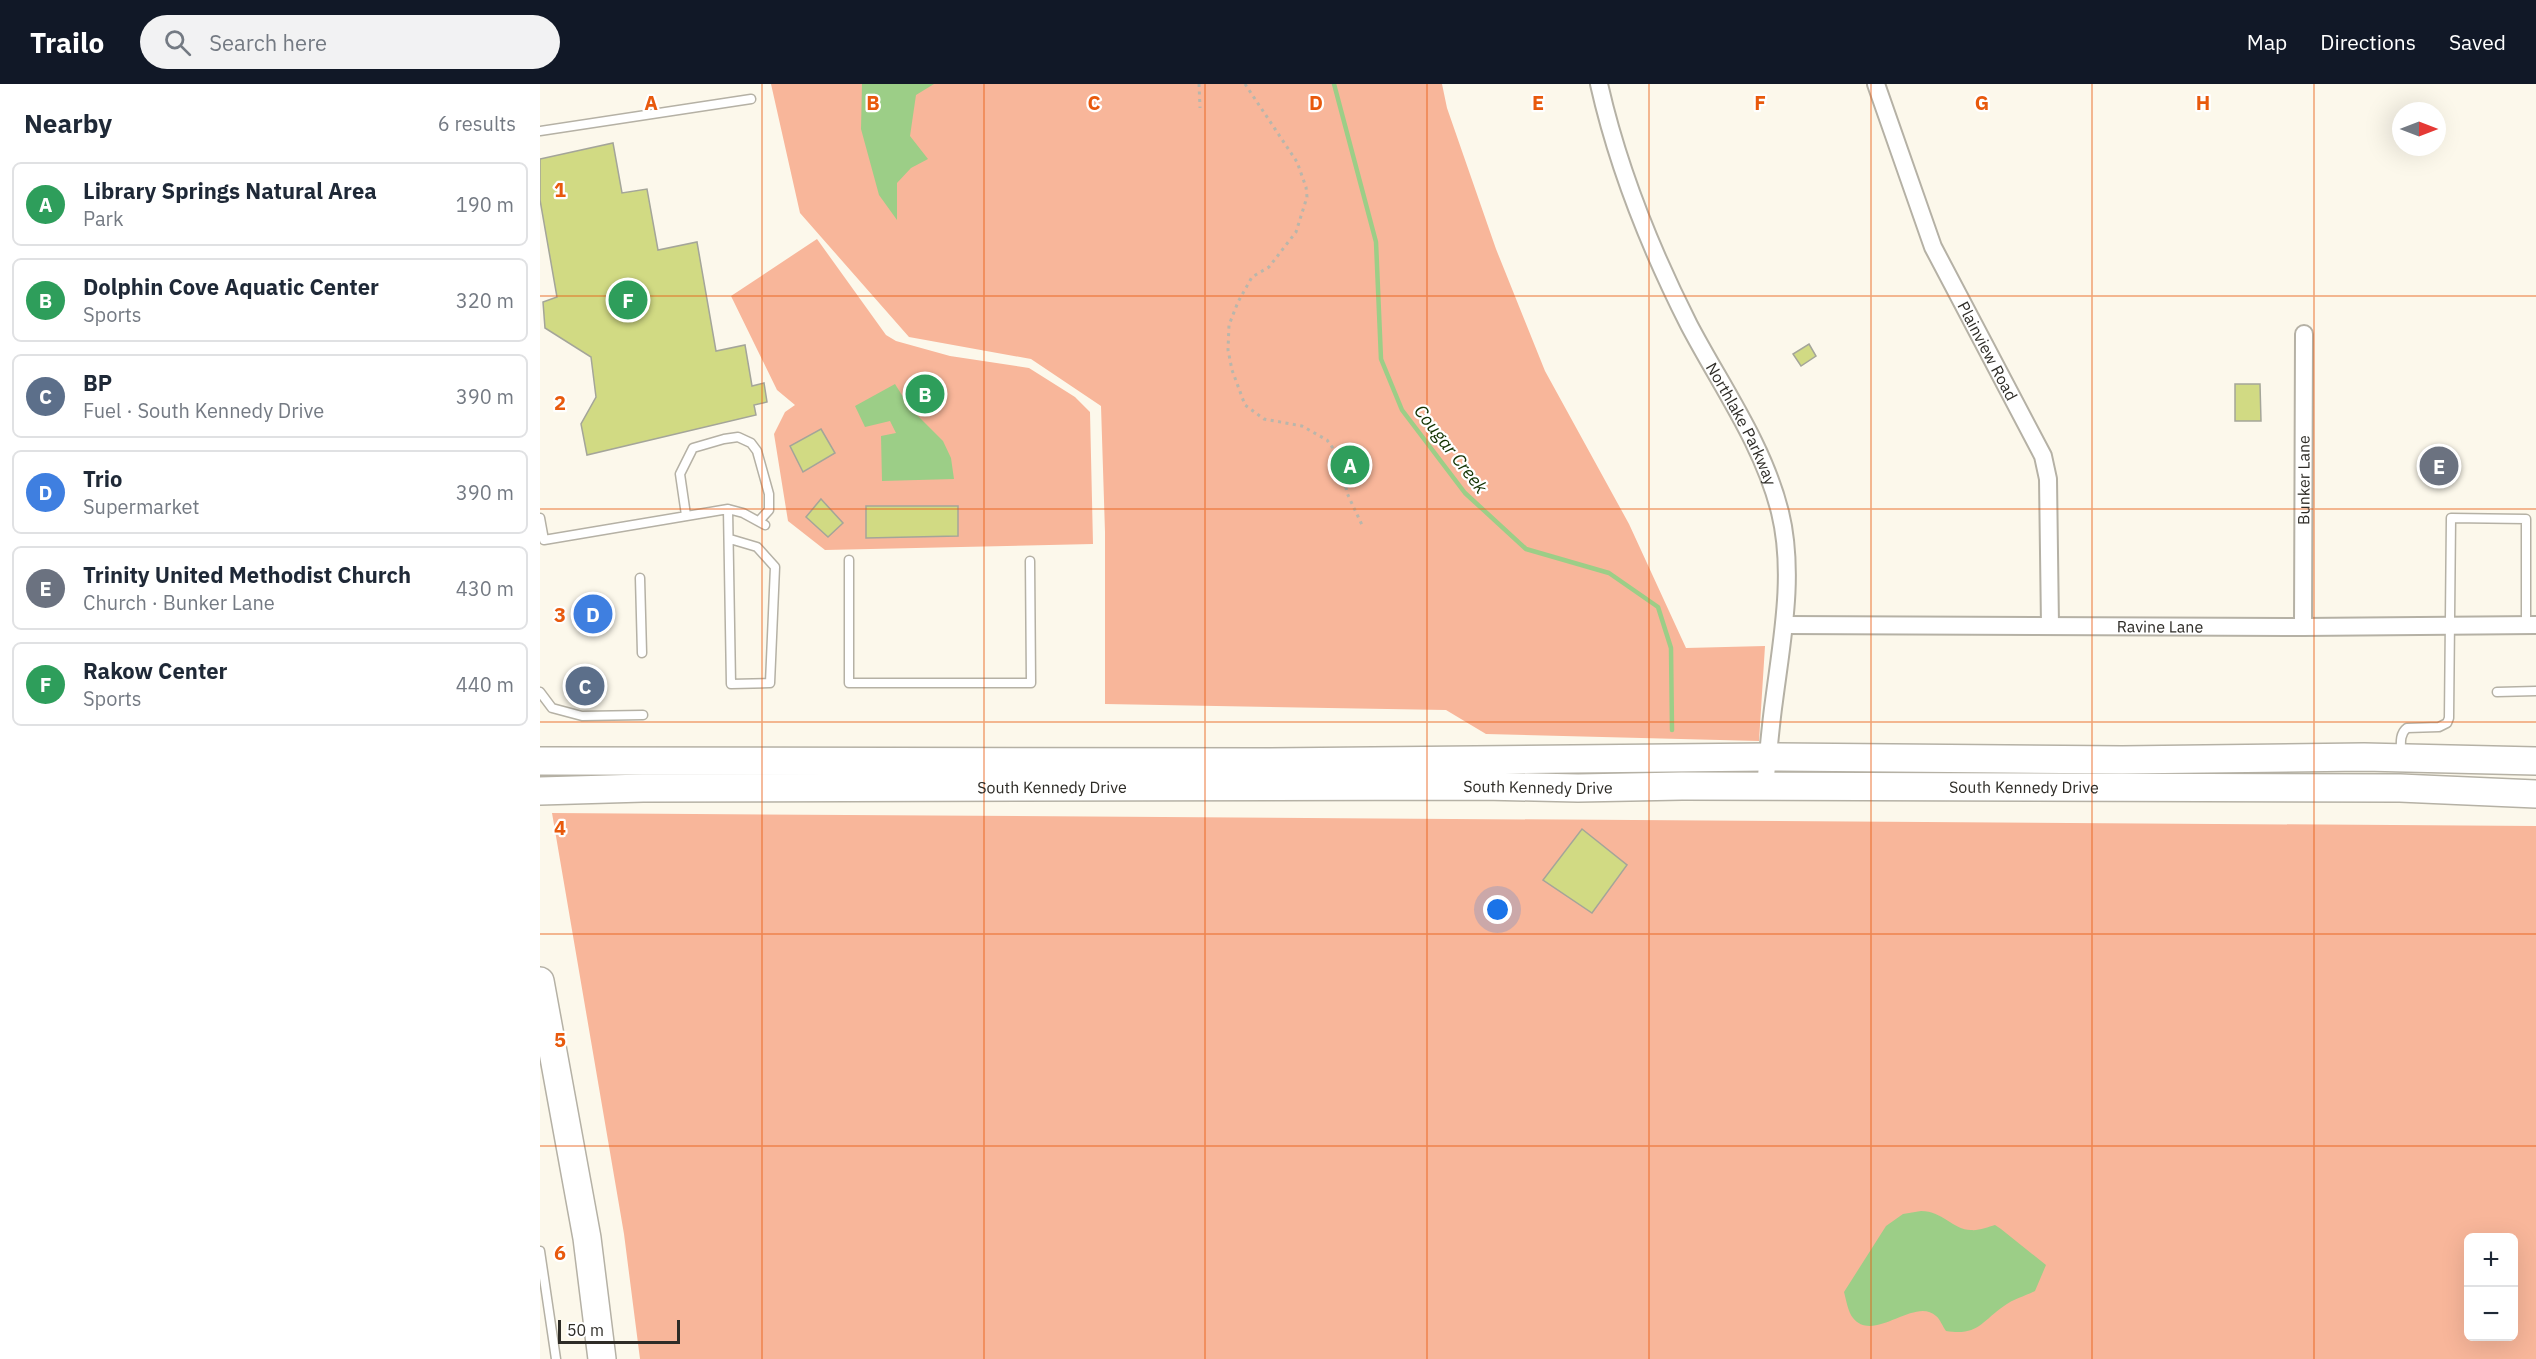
<!DOCTYPE html>
<meta charset="utf-8">
<style>
:root{--surface:#fff;--page:#f2f2f3;--text:#1f2937;--muted:#747a83;--line:#e0e1e3;--accent:#111827}
body{margin:0;font-family:"IBM Plex Sans",sans-serif;background:var(--page);color:var(--text)}
.controls{position:absolute;right:18px;bottom:18px;display:grid;overflow:hidden;border-radius:9px;box-shadow:0 6px 24px #0002}
.controls button{width:54px;height:54px;display:grid;place-items:center;padding:0;border:0;border-bottom:2px solid var(--line);background:var(--surface);color:var(--text);font:30px sans-serif}
.compass{position:absolute;left:1852px;top:18px;width:54px;height:54px;border-radius:50%;background:var(--surface);box-shadow:0 6px 24px #0002;rotate:90deg}
.scale{position:absolute;left:18px;bottom:15px;width:122px;box-sizing:border-box;padding-left:6px;border:3px solid #2e2c27;border-top:0;font-size:16px;line-height:21px;white-space:nowrap;color:#2e2c27;-webkit-text-stroke:4px #fff;paint-order:stroke}
.you{position:absolute;left:958px;top:826px;width:21px;height:21px;margin:-15px;border:4px solid #fff;border-radius:50%;background:#1a73e8;box-shadow:0 0 0 9px #1a73e833}
.badge{display:grid;place-items:center;width:39px;height:39px;border-radius:50%;background:var(--accent);color:#fff;font-size:20px;font-weight:700}
.pin{position:absolute;translate:-50% -50%;border:3px solid #fff;box-shadow:0 2px 6px #0006}
.list{margin:0;padding:0;list-style:none}
h2{display:flex;justify-content:space-between;align-items:center;height:78px;margin:0;padding:0 24px;font-size:26px}
h2 small{font-size:20px;font-weight:400;color:var(--muted)}
.list li{display:grid;grid-template-columns:39px 1fr auto;gap:18px;align-items:center;box-sizing:border-box;height:84px;margin:0 12px 12px;padding:0 12px;border:2px solid var(--line);border-radius:9px}
.list b{display:block;font-size:22px;white-space:nowrap}
.list p{margin:0;font-size:20px;white-space:nowrap;color:var(--muted)}
.list em{font-size:20px;font-style:normal;color:var(--muted)}
.icon{flex:none;width:33px;height:33px;fill:none;stroke:currentColor;stroke-width:2;stroke-linecap:round;stroke-linejoin:round}
.map{position:relative;flex:none;width:1996px;height:1275px;overflow:hidden}
header{display:flex;align-items:center;gap:36px;box-sizing:border-box;height:84px;padding:0 30px;background:var(--accent);color:#fff}
header strong{font-size:28px}
nav{display:flex;gap:33px;margin-inline-start:auto;font-size:21px}
.search{width:420px;height:54px;background:var(--page);display:flex;align-items:center;gap:15px;box-sizing:border-box;padding:0 21px;border-radius:33px;color:var(--muted);font-size:22px}
main{display:flex}
aside{flex:1;background:var(--surface)}
.map>svg:first-child{display:block}
.green{fill:#f8b69a;fill-rule:evenodd}
.water{fill:#9cce87}
.lines{fill:none;stroke-linecap:round;stroke-linejoin:round}
.stream{stroke:#9cce87;stroke-width:4.5}
.building{fill:#d1da83;stroke:#a4a599;stroke-width:1.5}
.service-casing{stroke:#b5b1a5;stroke-width:11}
.minor-casing{stroke:#b5b1a5;stroke-width:20}
.primary-casing{stroke:#b5b1a5;stroke-width:30}
.path{stroke:#b9b6ab;stroke-width:3;stroke-dasharray:3 4.5;stroke-linecap:butt}
.service{stroke:#fff;stroke-width:8}
.minor{stroke:#fff;stroke-width:16}
.primary{stroke:#fff;stroke-width:27}
.grid{fill:none;stroke:#e8590c;stroke-width:1.5;stroke-opacity:0.55}
.labels{text-anchor:middle;dominant-baseline:central;stroke-width:4.5;stroke-linejoin:round;paint-order:stroke}
.street-label{font-size:16px;fill:#2e2c27;stroke:#fff}
.water-label{font-size:18px;font-style:italic;fill:#123200;stroke:#fff}
.grid-label{font-size:20px;text-anchor:middle;font-weight:bold;fill:#e8590c;stroke:#fff;stroke-width:4.5;stroke-linejoin:round;paint-order:stroke}
</style>
<header>
<strong>Trailo</strong>
<div class="search"><svg class="icon" aria-label="search" viewBox="0 0 24 24"><circle cx="10" cy="10" r="6"/><path d="M15 15l6 6"/></svg>Search here</div>
<nav><a>Map</a><a>Directions</a><a>Saved</a></nav>
</header>
<main>
<aside>
<h2>Nearby<small>6 results</small></h2>
<ul class="list">
<li><span class="badge" style="background:#2e9e5b">A</span><div><b>Library Springs Natural Area</b><p>Park</p></div><em>190 m</em></li>
<li><span class="badge" style="background:#2e9e5b">B</span><div><b>Dolphin Cove Aquatic Center</b><p>Sports</p></div><em>320 m</em></li>
<li><span class="badge" style="background:#5c6f8a">C</span><div><b>BP</b><p>Fuel · South Kennedy Drive</p></div><em>390 m</em></li>
<li><span class="badge" style="background:#3f7fe0">D</span><div><b>Trio</b><p>Supermarket</p></div><em>390 m</em></li>
<li><span class="badge" style="background:#6b7280">E</span><div><b>Trinity United Methodist Church</b><p>Church · Bunker Lane</p></div><em>430 m</em></li>
<li><span class="badge" style="background:#2e9e5b">F</span><div><b>Rakow Center</b><p>Sports</p></div><em>440 m</em></li>
</ul>
</aside>
<div class="map">
<svg width="1996" height="1275" viewBox="0 0 1996 1275">
<rect width="100%" height="100%" fill="#fcf8eb"/>
<path class="green" d="M231 0H902L907 24 956 165 1005 287 1089 440 1146 564 1225 562 1219 657 946 650 906 626 565 620V448L561 322 491 275 369 253 260 129Z
M277 155 346 251 356 257 410 272 489 284 535 313 550 328 553 460 285 466 248 437 234 350 245 328 255 321 237 306 191 212Z
M12 729 1996 742V1275H100L84 1150ZM1928 1154H1974V1252H1928Z"/>
<path class="water" d="M322 0H394L376 11 370 52 388 75 371 84 357 99V136L339 111 321 45Z
M355 300 370 324 403 357 411 374 414 395 342 397 341 352 356 349 350 337 325 343 315 322Z
M1381 1127C1403 1127 1413 1146 1431 1146 1438 1147 1448 1143 1455 1141L1461 1145 1506 1181 1495 1207C1485 1212 1473 1215 1464 1222 1441 1238 1438 1252 1406 1247 1403 1243 1400 1235 1396 1232 1375 1212 1334 1260 1313 1234 1308 1228 1306 1215 1304 1208L1346 1142 1363 1130Z"/>
<g class="lines">
<path class="stream" d="M794 0 836 158 841 275 862 326 925 409 986 465 1069 489 1118 523 1131 564 1132 646"/>
</g>
<path class="building" d="M73 59 82 109 107 105 118 166 157 158 176 267 205 261 212 302 224 299 227 318 214 321 216 331 47 371 41 340 56 313 51 273 5 244 3 218 17 213 0 116V75Z
M1269 260 1276 272 1261 282 1253 270Z
M1695 300H1720L1721 337H1695Z
M281 345 295 369 263 388 250 362Z
M281 415 303 439 288 453 266 433Z
M326 422H418V452L326 454Z
M1042 745 1087 781 1052 829 1003 796Z"/>
<g class="lines">
<g class="service-casing">
<path id="service" d="M0 47 211 15
M188 425 191 600 230 599 235 483 217 463 190 455
M146 431 140 390 153 364 184 355 198 353 211 359 217 367 229 410V426L219 437
M0 434 4 456 188 425 203 429 225 441
M309 476V599H491L490 477
M100 494 102 569
M0 608 12 624 42 632 103 631
M1957 608 1996 607
M1861 670C1861 661 1859 650 1867 644L1899 643 1907 639 1909 634 1911 434 1986 435V541
M0 1167 16 1275"/>
</g>
<g class="minor-casing">
<g id="minor">
<path id="s1" d="M1059 0C1078 84 1110 164 1149 241 1181 302 1223 360 1240 428 1255 489 1242 555 1234 617 1230 645 1228 674 1225 702"/>
<path id="s2" d="M1336 0 1393 163 1503 372 1508 395 1510 541"/>
<path id="s3" d="M1244 541 1763 543 1996 541"/>
<path id="s4" d="M1763 543 1764 250"/>
</g>
</g>
<g class="primary-casing">
<g id="primary">
<path d="M0 677 728 678 1228 673 1582 676 1824 673 1996 677"/>
<path id="s5" d="M0 707 103 704 943 702 1038 704 1142 702 1860 704 1996 710"/>
<path d="M0 897 47 1154 62 1275"/>
</g>
</g>
<path class="path" d="M659 0 660 24
M705 0 757 78 766 103 767 113 756 148 729 183 712 193 698 218 689 241 688 266 692 286 705 321 724 335 762 342 787 356 801 375 807 409 822 441"/>
<use href="#service" class="service"/>
<use href="#minor" class="minor"/>
<use href="#primary" class="primary"/>
</g>
<path class="grid" d="M222 0V1275M444 0V1275M665 0V1275M887 0V1275M1109 0V1275M1331 0V1275M1552 0V1275M1774 0V1275M0 212H1996M0 425H1996M0 638H1996M0 850H1996M0 1062H1996"/>
<g class="labels">
<g class="street-label">
<text stroke="none"><textPath href="#s2" startOffset="290">Plainview Road</textPath></text>
<text stroke="none"><textPath href="#s1" startOffset="370">Northlake Parkway</textPath></text>
<text stroke="none"><textPath href="#s4" startOffset="147">Bunker Lane</textPath></text>
<text stroke="none"><textPath href="#s3" startOffset="376">Ravine Lane</textPath></text>
<text stroke="none"><textPath href="#s5" startOffset="512">South Kennedy Drive</textPath></text>
<text stroke="none"><textPath href="#s5" startOffset="998">South Kennedy Drive</textPath></text>
<text stroke="none"><textPath href="#s5" startOffset="1484">South Kennedy Drive</textPath></text>
</g>
<g class="water-label">
<text transform="translate(911 365) rotate(52)">Cougar Creek</text>
</g>
</g>
<g class="grid-label">
<text x="111" y="26">A</text>
<text x="333" y="26">B</text>
<text x="554" y="26">C</text>
<text x="776" y="26">D</text>
<text x="998" y="26">E</text>
<text x="1220" y="26">F</text>
<text x="1442" y="26">G</text>
<text x="1663" y="26">H</text>
<text x="20" y="113">1</text>
<text x="20" y="326">2</text>
<text x="20" y="538">3</text>
<text x="20" y="751">4</text>
<text x="20" y="963">5</text>
<text x="20" y="1176">6</text>
</g>
</svg>
<div class="controls">
<button>+</button>
<button>−</button>
</div>
<svg class="compass" viewBox="-18 -18 36 36"><path d="M0-13l5 13h-10z" fill="#e53935"/><path d="M0 13l5-13h-10z" fill="#747a83"/></svg>
<div class="scale">50 m</div>
<div class="you"></div>
<div class="pin badge" style="left:810px;top:381px;background:#2e9e5b">A</div>
<div class="pin badge" style="left:385px;top:310px;background:#2e9e5b">B</div>
<div class="pin badge" style="left:45px;top:602px;background:#5c6f8a">C</div>
<div class="pin badge" style="left:53px;top:530px;background:#3f7fe0">D</div>
<div class="pin badge" style="left:1899px;top:382px;background:#6b7280">E</div>
<div class="pin badge" style="left:88px;top:216px;background:#2e9e5b">F</div>
</div>
</main>
